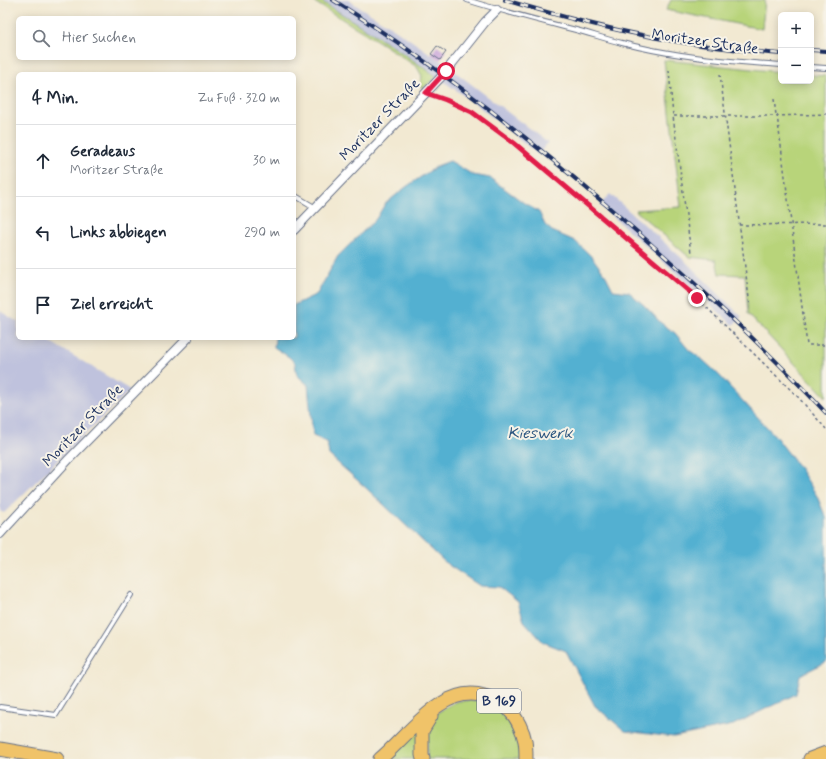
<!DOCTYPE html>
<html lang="de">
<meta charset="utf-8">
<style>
:root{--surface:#fff;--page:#f2f2f3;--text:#1f2937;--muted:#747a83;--line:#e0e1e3}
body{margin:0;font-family:Mynerve,sans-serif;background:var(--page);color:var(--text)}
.controls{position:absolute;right:12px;top:12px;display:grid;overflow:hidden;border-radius:6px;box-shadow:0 2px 10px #0003}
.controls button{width:36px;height:36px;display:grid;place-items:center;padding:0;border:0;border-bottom:1px solid var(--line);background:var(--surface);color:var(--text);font:20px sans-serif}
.stop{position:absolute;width:12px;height:12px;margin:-9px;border:3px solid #e11d48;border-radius:50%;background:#fff}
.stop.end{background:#e11d48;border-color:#fff;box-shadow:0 1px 4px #0008}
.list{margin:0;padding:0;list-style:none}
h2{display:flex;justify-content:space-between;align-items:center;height:52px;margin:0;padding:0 16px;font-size:17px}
h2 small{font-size:13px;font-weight:400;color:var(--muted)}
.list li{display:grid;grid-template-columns:26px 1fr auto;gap:12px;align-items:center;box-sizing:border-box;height:72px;padding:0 16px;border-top:1px solid var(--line)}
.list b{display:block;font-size:15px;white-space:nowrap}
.list p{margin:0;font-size:13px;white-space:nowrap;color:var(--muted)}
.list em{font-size:13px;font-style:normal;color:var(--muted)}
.icon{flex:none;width:22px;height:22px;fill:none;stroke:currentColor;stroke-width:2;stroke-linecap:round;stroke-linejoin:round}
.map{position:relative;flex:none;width:826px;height:759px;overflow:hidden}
.search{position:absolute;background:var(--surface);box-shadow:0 2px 10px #0003;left:16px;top:16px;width:280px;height:44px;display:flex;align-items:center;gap:10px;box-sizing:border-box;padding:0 14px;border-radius:6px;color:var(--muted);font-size:15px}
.panel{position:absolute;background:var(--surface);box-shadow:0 2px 10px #0003;left:16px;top:72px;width:280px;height:268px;border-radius:6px}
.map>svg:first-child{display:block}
.industrial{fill:#bfc2dd}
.green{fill:#b8d47a;stroke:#6a826c}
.water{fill:#53b0d1;stroke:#377098}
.building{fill:#c298d8}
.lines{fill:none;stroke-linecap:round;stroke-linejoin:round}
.service-casing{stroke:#667087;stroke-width:6}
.minor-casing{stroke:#667087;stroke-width:10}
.trunk-casing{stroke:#667087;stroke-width:15}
.path{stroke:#667087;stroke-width:1.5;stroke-dasharray:3 3;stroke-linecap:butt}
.service{stroke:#fff;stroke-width:4}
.minor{stroke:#fff;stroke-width:8}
.trunk{stroke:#f0c369;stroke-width:13}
.rail-casing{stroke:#1b2f5e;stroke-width:4}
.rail{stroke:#f7f3e8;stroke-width:2.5;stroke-dasharray:8;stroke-linecap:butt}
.route{stroke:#e11d48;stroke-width:5}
.labels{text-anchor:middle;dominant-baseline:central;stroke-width:4;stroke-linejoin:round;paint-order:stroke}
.shield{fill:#f7f3e8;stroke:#5d6a87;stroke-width:1}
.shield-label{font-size:14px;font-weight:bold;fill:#1b2f5e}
.street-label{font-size:15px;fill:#1b2f5e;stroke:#f7f3e8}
.water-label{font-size:16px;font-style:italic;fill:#2c5680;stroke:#f7f3e8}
</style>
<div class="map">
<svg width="826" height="759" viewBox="0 0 826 759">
<rect width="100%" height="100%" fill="#f7f3e8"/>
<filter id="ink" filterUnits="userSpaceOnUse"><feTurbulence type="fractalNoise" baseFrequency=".025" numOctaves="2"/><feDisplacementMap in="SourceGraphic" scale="8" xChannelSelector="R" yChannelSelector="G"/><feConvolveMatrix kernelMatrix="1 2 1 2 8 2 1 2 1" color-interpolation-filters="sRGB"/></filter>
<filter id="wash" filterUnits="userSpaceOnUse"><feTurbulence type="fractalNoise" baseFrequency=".012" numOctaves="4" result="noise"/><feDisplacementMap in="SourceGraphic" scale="16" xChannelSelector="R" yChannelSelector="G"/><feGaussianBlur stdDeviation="0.9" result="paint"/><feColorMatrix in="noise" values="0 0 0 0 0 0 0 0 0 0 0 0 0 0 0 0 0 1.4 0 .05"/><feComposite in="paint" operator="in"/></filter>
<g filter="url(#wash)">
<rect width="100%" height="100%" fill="#f2e9d2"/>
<path class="industrial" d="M320 0H348L396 30 445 64 548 143 538 154 477 105 436 76 388 43Z
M610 194 684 260 742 317 733 325 674 271 600 205Z
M0 311 18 322V338H44L130 390 4 513 0 511Z"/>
<path class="green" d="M311 0 321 1 388 43 436 76 423 89 420 85 422 76 417 67 386 46Z
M671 0H765L762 29 666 10Z
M664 60 781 72V81H811V75L826 76V397L748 314 745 275 719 274 716 260 689 257 635 210 681 207Z
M481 700C487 703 496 705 501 710 515 721 518 743 521 759H427L428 724 435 714 457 701Z
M422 721 419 759H386Z"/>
<path class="water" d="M450 161 473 175 490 178 524 203 539 212 545 225 552 231 575 241 592 257 606 276 613 290 629 292 645 306 661 323 675 333 689 350 703 360 719 375 776 437 799 467 817 496 826 518V662L800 675 796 694 733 725 674 737 625 731 595 706 566 651 543 642 524 621 518 602 499 587 480 586 447 564 366 488 329 455 327 442 313 436 308 385 297 375 295 363 289 357 274 347 275 338H294V305L317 294 338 256 376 219 385 204 406 187 437 166Z"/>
<g id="blocks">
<path class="building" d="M437 46 446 52 440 60 431 54Z"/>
</g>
</g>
<g filter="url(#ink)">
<use href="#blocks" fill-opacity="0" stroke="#667087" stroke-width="1"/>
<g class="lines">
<g class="service-casing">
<path id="service" d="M467 0C501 11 537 20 572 29 589 33 605 39 622 43 641 48 661 52 681 55 714 60 748 63 781 65
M811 67 826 68
M294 195 316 208
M0 707 56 715 131 595"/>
</g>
<g class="minor-casing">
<path id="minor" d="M294 230 443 75 485 22 497 10
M0 534 69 459 188 338"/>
</g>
<g class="trunk-casing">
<path id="trunk" d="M0 749 57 759
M380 759C408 736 443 683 484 696 491 698 496 699 501 703 504 705 508 708 510 711 517 718 523 731 525 741 526 746 526 753 526 759
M423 759 422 755V731L431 716
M810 759 826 753"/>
</g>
<path class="path" d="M669 70 673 116 691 253
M720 74 750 306
M433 95 446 100 472 112 514 143 697 298 798 397 826 429
M774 99 776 115
M777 115 807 345H826
M674 116H776L826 114
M739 225 826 224"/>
<use href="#service" class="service"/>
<use href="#minor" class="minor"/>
<use href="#trunk" class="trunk"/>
<g class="rail-casing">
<path id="rail" d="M333 0C429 60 519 130 605 204 682 270 757 339 826 413
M505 0C552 14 599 27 647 36 691 45 736 50 781 54
M811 50 826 51"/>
</g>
<use href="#rail" class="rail"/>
</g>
</g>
<g class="lines" filter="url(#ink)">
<path class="route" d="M446 71 426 93 446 100 472 112 514 143 697 298"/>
</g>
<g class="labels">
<rect class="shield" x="477" y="689" width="44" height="24" rx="3"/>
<g class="shield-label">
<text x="499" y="701">B 169</text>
</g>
<g class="street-label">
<text transform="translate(705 42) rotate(8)">Moritzer Straße</text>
<text transform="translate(380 120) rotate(-46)">Moritzer Straße</text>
<text transform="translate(83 426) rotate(-46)">Moritzer Straße</text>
</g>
<g class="water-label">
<text x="540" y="433">Kieswerk</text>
</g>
</g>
</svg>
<div class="controls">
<button>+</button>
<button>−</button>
</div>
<div class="stop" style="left:446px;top:71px"></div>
<div class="stop end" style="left:697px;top:298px"></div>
<div class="search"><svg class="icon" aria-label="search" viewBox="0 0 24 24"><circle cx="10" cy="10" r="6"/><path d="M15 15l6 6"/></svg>Hier suchen</div>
<section class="panel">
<h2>4 Min.<small>Zu Fuß · 320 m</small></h2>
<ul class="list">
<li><svg class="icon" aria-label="ahead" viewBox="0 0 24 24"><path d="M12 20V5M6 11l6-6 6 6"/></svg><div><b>Geradeaus</b><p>Moritzer Straße</p></div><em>30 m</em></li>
<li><svg class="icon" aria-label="left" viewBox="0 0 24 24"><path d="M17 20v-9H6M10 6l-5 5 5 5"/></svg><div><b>Links abbiegen</b></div><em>290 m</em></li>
<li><svg class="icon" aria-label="arrive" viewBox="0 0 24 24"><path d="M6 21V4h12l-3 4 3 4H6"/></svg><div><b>Ziel erreicht</b></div></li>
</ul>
</section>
</div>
